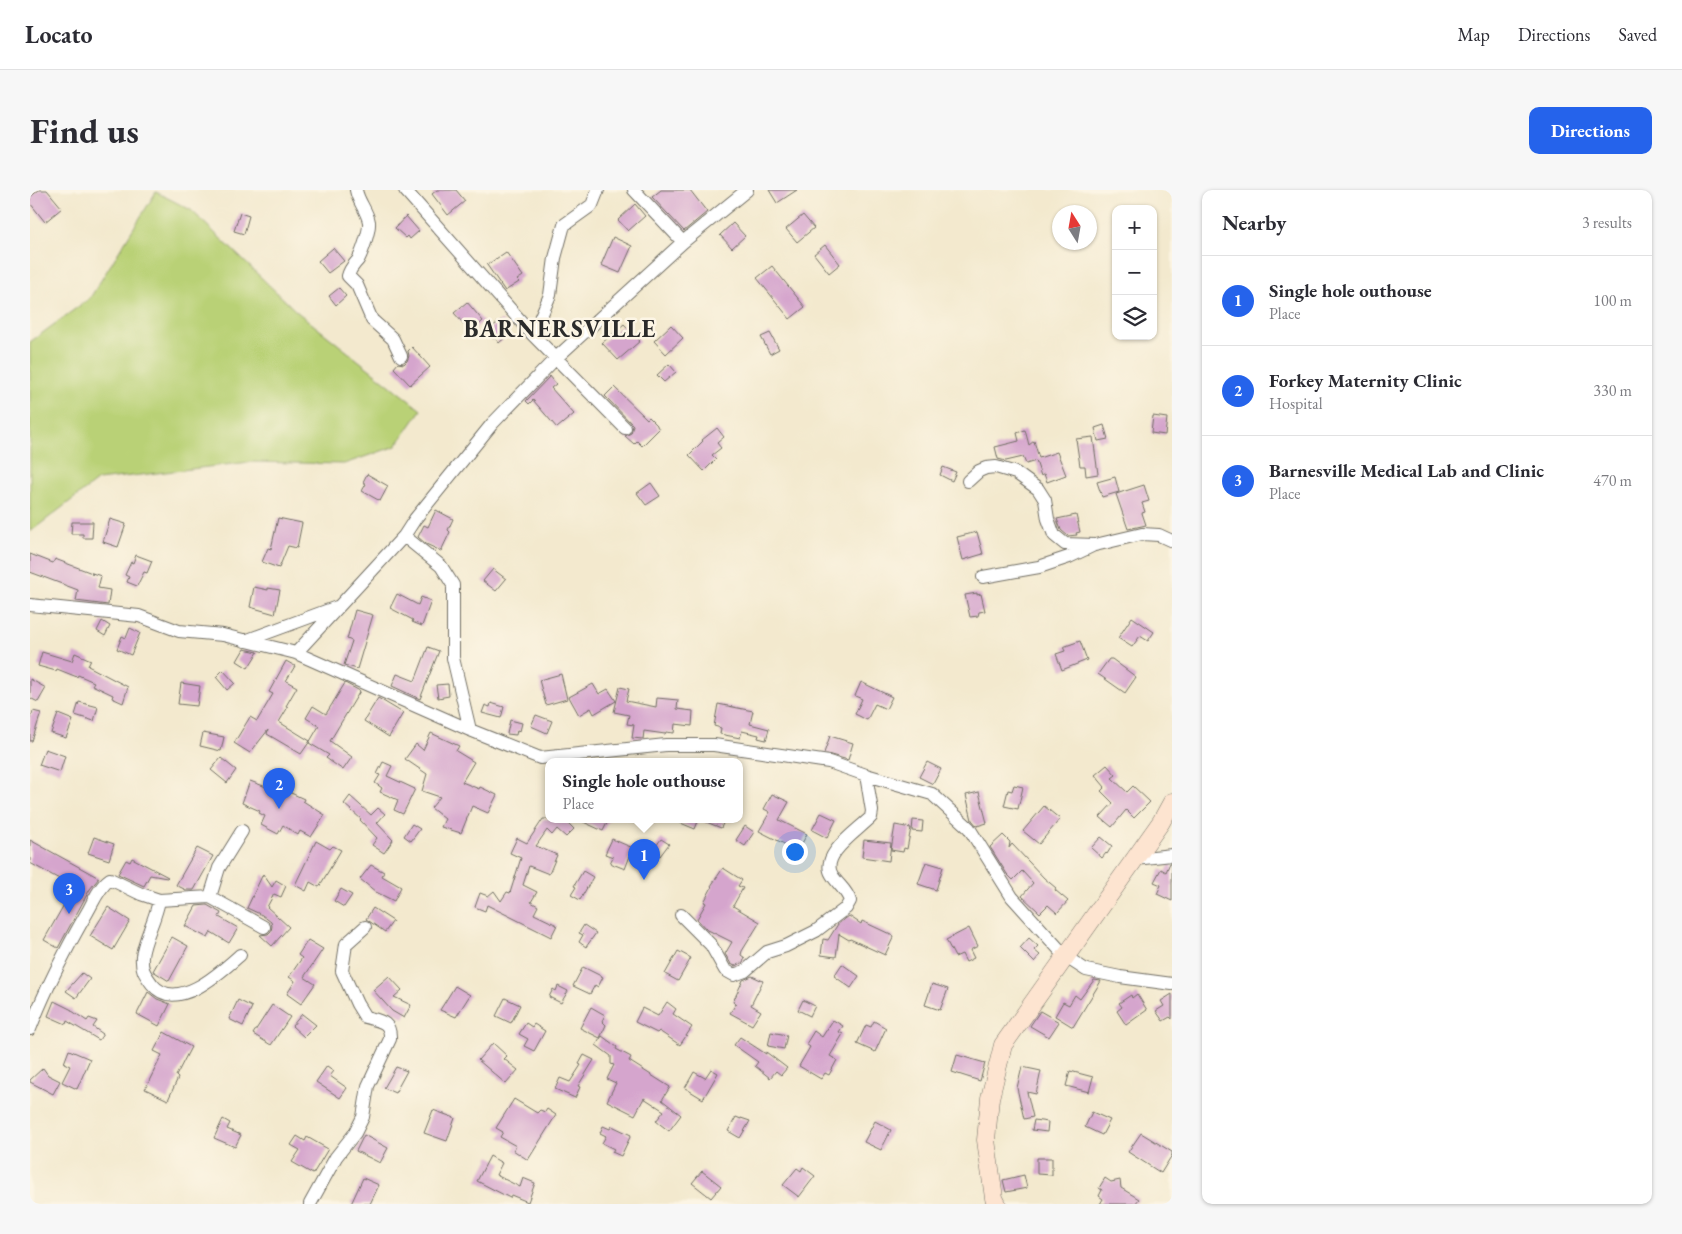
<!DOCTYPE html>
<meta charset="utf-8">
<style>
:root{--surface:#fff;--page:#f7f7f7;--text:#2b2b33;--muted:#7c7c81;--line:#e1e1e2;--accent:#2563eb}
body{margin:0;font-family:"EB Garamond",serif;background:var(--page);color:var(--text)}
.controls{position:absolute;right:15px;top:15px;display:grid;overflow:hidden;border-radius:10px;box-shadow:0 1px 4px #0004}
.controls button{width:45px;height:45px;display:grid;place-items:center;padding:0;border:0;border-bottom:1px solid var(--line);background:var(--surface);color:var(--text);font:25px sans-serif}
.compass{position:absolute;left:1022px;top:15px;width:45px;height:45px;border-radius:50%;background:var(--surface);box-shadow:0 1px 4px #0004;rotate:349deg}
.you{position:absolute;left:764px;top:661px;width:18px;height:18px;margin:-12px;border:4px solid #fff;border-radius:50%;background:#1a73e8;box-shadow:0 0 0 8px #1a73e833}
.badge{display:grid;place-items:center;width:32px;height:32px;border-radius:50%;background:var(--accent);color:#fff;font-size:16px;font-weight:700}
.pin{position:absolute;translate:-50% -41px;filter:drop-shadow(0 1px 2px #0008)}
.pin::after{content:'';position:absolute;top:26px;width:18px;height:15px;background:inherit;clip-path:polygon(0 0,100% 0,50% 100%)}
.popup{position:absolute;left:515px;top:568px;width:198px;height:65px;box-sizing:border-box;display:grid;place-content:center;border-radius:10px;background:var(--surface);filter:drop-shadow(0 1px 4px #0005);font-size:16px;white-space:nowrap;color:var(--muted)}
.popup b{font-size:19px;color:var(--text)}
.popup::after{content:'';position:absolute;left:50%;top:100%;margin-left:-10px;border:10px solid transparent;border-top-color:var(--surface)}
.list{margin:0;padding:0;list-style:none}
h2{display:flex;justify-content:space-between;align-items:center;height:65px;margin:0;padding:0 20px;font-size:21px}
h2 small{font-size:16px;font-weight:400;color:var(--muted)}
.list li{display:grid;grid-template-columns:32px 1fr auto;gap:15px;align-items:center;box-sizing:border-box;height:90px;padding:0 20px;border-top:1px solid var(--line)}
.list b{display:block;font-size:19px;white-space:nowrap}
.list p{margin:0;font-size:16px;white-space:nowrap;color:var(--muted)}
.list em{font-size:16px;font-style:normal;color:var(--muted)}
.icon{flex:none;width:28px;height:28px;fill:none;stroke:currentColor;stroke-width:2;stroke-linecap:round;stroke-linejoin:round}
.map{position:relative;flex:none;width:1142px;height:1014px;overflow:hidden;border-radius:10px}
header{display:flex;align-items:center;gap:30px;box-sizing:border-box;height:70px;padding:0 25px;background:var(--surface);border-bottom:1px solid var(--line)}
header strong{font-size:24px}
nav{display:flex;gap:28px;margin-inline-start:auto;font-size:18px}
.intro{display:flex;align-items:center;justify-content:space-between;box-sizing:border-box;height:120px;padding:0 30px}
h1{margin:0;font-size:35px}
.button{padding:12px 22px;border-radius:10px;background:var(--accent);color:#fff;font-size:18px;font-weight:700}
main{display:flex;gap:30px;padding:0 30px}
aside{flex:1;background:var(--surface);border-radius:10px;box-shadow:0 1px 4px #0004}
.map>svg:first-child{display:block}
.green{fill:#b9d176;stroke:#727e50}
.building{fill:#d5a5cd}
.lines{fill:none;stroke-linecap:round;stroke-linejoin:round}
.minor-casing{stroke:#716e64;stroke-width:14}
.secondary-casing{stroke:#716e64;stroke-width:19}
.minor{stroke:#fff;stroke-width:12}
.secondary{stroke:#fde4d0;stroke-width:18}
.labels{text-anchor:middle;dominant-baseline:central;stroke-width:5;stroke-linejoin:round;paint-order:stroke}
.district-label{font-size:24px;font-weight:bold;letter-spacing:1px;fill:#2b2b2b;stroke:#fcf5e5}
</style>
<header>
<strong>Locato</strong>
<nav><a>Map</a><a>Directions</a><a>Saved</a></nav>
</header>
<div class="intro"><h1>Find us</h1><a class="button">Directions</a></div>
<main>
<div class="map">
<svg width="1142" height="1014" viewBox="0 0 1142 1014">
<rect width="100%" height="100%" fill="#fcf5e5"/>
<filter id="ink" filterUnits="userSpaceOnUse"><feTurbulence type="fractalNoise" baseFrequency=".02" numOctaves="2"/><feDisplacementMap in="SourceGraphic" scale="10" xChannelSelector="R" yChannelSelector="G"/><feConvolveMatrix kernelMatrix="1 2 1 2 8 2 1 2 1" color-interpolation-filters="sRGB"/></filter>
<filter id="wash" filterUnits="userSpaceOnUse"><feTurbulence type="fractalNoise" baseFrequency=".0096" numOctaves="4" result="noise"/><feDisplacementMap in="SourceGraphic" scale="20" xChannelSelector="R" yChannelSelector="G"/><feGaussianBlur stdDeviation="1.12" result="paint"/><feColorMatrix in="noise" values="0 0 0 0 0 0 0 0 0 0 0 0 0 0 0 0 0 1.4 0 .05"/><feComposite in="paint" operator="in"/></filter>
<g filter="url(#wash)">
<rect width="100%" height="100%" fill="#f3e9ce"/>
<path class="green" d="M126 2 161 20 266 121 391 220 366 256 314 274 220 272 68 290 0 342V152L60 108Z"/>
<g id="blocks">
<path class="building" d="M9 0H17L32 18 15 32 0 13V7Z
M407 0H426L435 11 418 25 402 4Z
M631 0H660L677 22 654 41 622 7Z
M739 0H767L747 13Z
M605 14 615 26 598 41 588 30Z
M210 23 219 26 214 44 204 41Z
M773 25 784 38 767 52 756 39Z
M376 26 389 41 380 49 378 46 376 48 365 38Z
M703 33 715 46 702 58 690 45Z
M583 47 602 56 590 83 571 75Z
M795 55 810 74 799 83 784 64Z
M303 58 314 71 298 83 288 71Z
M476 62 493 86 487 90 489 92 475 101 457 75Z
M742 76 775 117 760 129 727 88Z
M309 98 316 106 306 115 299 106Z
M437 112 453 131 441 142 424 123Z
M471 130 477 136 475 138 479 144 469 153 465 148 463 149 457 141Z
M594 134 610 151 588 170 572 153Z
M641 135 653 148 636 164 624 151Z
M740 143 749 159 740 164 731 147Z
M382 157 400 177 380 195 364 178 368 173 374 174 377 171 379 166 378 161Z
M639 174 646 182 634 192 627 185Z
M520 186 526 194 521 198 544 224 527 238 503 210 499 214 496 211Z
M584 197 617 229 619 227 627 235V236L629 239 612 256 607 251 604 254 595 246 601 243 603 235 575 206Z
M1123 226 1137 228 1135 245 1121 243Z
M1074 235 1078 249 1068 251 1065 238Z
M687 238 694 247 687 253 691 258 682 265 686 269 674 281 659 265 673 251 672 250Z
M995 240 999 255 1004 251 1009 268 1027 262 1036 285 1017 292 1014 284 1011 286 1006 271 996 274 993 267 976 271 968 269 965 257 989 251 987 243Z
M1063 247 1068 284 1056 286 1055 276H1050L1046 249Z
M913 277 926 282 922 291 910 285Z
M337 284 358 296 350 311 332 301 336 294 333 292Z
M1085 287 1089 302 1072 307 1067 292Z
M621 293 630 306 616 315 607 303Z
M1114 295 1119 311 1112 313 1115 322 1112 323 1116 335 1098 339 1086 304Z
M406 320 423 329 418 340 420 342 411 361 396 354 388 347 394 335 398 337Z
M1046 325 1050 342 1046 343 1047 345 1038 346 1031 340 1027 329Z
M248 328 272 333 267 358 258 356 249 378 232 372 238 358 241 359Z
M80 329 96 334 88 357 73 352Z
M42 332H63L62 348H53V344H41Z
M947 342 953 364 933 370 927 347Z
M0 364 23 373 25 369 62 383V385V383L71 386 68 398 80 400 78 415 46 411 48 400 0 382Z
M106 365 122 371 117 383 114 382 107 396 97 392 99 387 95 385 101 372 103 373Z
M463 379 476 389 466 401 453 391Z
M224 397 238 400V398L250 400 245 424 220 417Z
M947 403V405L951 404 955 421 949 422 948 426 940 427 935 405Z
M367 404 388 415 391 407 401 411 392 436 382 432 383 430 360 418Z
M325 420 343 425 327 479 314 475 322 451 317 449Z
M1102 427 1124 442 1118 451 1110 446 1102 457 1088 448Z
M72 431 80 436 75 446 67 441Z
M100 438 110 443 101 465 87 459 92 446 96 448Z
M1050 451 1057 470 1032 480 1026 464 1035 461 1033 457Z
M398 457 409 461 390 509 362 496 367 484 385 491Z
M214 459 228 462 218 478 207 471Z
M12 462 42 471 45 463 61 470 58 476 98 497 93 513 82 508 83 505 62 495 64 492 48 485 47 487 27 479 26 481 8 476Z
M1079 469H1082L1106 487 1095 503 1068 484Z
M256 471 265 476 256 491 267 497 256 516 258 517 249 532 280 551 271 564 237 544 238 540 220 563 204 553 220 527 227 531 243 504 239 502Z
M193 480 205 493 197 500 186 487Z
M531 484 537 509 516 515 509 490Z
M0 489 16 498 8 512 0 508Z
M831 492 862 507 856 519 845 514 837 530 825 524 832 509 825 506Z
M151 493 170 496 167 516 148 514Z
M315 493 330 501 300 551 322 567 313 580 296 568 299 565 279 553 289 536 276 528 283 516 296 524Z
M418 494 419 506 408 508 406 495Z
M563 494 569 504 578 499 586 511 564 524 561 518 549 525 539 507Z
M590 497 599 499 596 511 626 517 627 508 648 510 647 519 663 521 662 536 645 534 644 543 636 542 635 544 614 541 613 549 602 548 604 535 597 534 599 525 584 522Z
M348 508 373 523 359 547 334 531Z
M49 512 68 517 64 531 45 525Z
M461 513 474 517 471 528 452 523 455 515 460 517Z
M688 514 723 521 720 534 739 539 736 550 728 548 729 545 712 541 710 548 690 544 691 538 684 536Z
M3 521 11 523 2 551H0V525H2Z
M28 524 43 530 36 548 21 543Z
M506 525 522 531 517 543 501 536Z
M480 530 492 533 490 541 487 540 486 545 477 544Z
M173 543 194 547 191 561 170 556Z
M401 543 429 556 426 561 444 572 432 592 449 599 450 597 467 605 458 623 442 616 431 643 411 637 415 629 401 618 410 607 392 601 397 584 375 569 386 554 393 560Z
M800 546 823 553 818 570 794 563Z
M15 559 35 566 30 582 9 575Z
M191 568 206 580 197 593 181 580Z
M353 572 362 576 357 586 385 599 373 624 364 620 368 610 350 602 352 598 345 593 350 585 347 584Z
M897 572 911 579 903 594 889 587Z
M1077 575 1086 585 1082 588 1097 602 1103 596 1120 612 1104 628 1096 620 1082 637 1070 627 1083 613 1071 601 1075 597 1065 585Z
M220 591 247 601 248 597 274 609 273 611 295 625 281 647 270 641 268 645 253 635 248 644 231 635 235 626 229 623 230 621 212 613Z
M984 595 993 597 988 619 974 616 978 600 982 601Z
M949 602 957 633 947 636 942 630 936 605Z
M742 604 759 612 749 630 777 644 768 661 729 641 740 622 734 619Z
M320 606 341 625 348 618 355 624 347 633 363 650 354 663 342 655 347 648 330 630 331 629 314 614Z
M1014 616 1030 629 1009 654 993 641Z
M791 623 806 630 797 648 782 640Z
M513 629H534L544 639 536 647 527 639 522 645 517 640 506 656 527 665 519 684 499 676 493 695 507 702 501 712 508 716 504 724 527 735 521 747 457 715 455 721 445 717 450 703 458 706 464 701 471 711 477 702 480 703 491 668 480 663 487 648 497 653Z
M547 629H579L573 641Z
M641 629H669L665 639Z
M669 629H695L691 638Z
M883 630 893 631 892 642 882 641Z
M382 634 390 639 381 651 374 646Z
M865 635 881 638 877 659 874 658 873 662 861 660Z
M715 636 724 642 715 656 706 650Z
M973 645 980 652 979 658 982 654 1014 688 1026 698 1025 700 1038 711 1027 723 1018 715 1010 723 992 706 1003 693 992 681 983 690 977 684 960 657Z
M64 647 84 654 79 670 58 663Z
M1071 647 1082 656 1077 664 1076 663 1072 668 1061 658Z
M582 649 603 658 595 679 580 673 583 667 575 664Z
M631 649 639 654 630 666 624 659Z
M0 650 69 688 60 699 28 758 14 750 44 697 0 673Z
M834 650 861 653 859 671 832 667Z
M286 651 300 659 303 656 311 660 289 697 280 692 276 701 265 695Z
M167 658 183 666 164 700H156L146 695Z
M102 668 138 687 137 688 120 685 114 696 88 684 96 670 100 672Z
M896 672 913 677 906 700 888 694Z
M1140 673H1142V711L1127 704 1131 695 1124 692 1131 679 1136 682Z
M341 675 354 682 352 686 371 697 364 711 346 702 330 689Z
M693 678 712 690 708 696 713 698 703 716 730 732 712 761 711 765 715 768 713 772 705 776 701 774 695 764 702 752 676 739 667 729 676 713 674 712 682 697 681 696Z
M553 681 563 687 550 710 541 705 546 697 544 696Z
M233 684 242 697 246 690 256 696 251 707 244 704 237 717 259 737 242 756 230 745 238 744 241 741 242 736 241 732 232 725 217 718Z
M311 699 322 705 314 717 304 711Z
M177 715 191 723 189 727 208 738 199 753 181 742 178 748 155 736 166 716Z
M78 717 100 731 83 760 60 746Z
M343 718 363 731 355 742 336 729Z
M819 726 831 734 832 731 864 746 855 765 820 749 819 750 809 744 806 767 791 765 793 749 798 750 808 734Z
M554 735 566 743 556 757 549 752 553 745 549 743Z
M939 738 948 756 940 760 944 768 936 772 932 764 925 767 916 750Z
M142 747 158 756 139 791 123 781Z
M999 748 1008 756 1004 760 1010 765 1004 772 990 758Z
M278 750 293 759 274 787 285 794 271 814 257 804 265 791 259 787 272 768 268 765Z
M648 761 661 768 648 791 635 784Z
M812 774 829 786 821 798 804 786Z
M553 777 573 787 568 797 565 795 560 804 543 796Z
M52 783 60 789 46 808 36 801Z
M359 786 372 800 364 807 381 815 374 828 362 821 343 800Z
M722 786 733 791 721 815 731 821 722 835 700 823 706 814 703 812 713 790Z
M1064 790 1071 791 1043 837 1025 826 1033 812 1039 815 1045 805 1050 809Z
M902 794 918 799 910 820 895 815Z
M425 796 440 805 426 827 410 820Z
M528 796 538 801 531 813 519 807 523 799 526 801Z
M118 802 127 809 140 814 129 836 107 824Z
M1107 804 1117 820 1096 835 1087 821 1092 817 1089 813 1101 805 1102 808Z
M1142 804V829L1140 827 1133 831 1126 821 1134 816 1131 811Z
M475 808 490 815 481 833 466 826Z
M208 810 222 817 213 836 199 829Z
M773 810 785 816 780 826 768 820Z
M24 811 42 820V821L57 831 59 828 67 831 63 837 73 844 69 850 37 831 36 834 18 826Z
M637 812 646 819 643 824 662 837 650 855 629 841 627 843 605 832 612 818 628 826Z
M242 815 260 827 241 855 223 844Z
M561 817 575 825 572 831 576 835 570 848 550 838Z
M1010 821 1029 832 1019 847 1000 836Z
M272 824 286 835 274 847 262 836Z
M803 830 813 836 809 842 813 844 800 866 807 870 799 885 795 883 791 889 769 876 780 857 776 854 784 841 792 847Z
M844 831 856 838 845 862 827 854 836 835 841 837Z
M496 833 502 837 504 834 515 841 504 861 494 856 498 849 489 844Z
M134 842 161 857 146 886 148 888 138 910 115 899 132 865 124 861Z
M741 842 757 845 754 859 738 856Z
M572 846 587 857 586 859 601 867 599 871 640 897 632 910 651 925 639 941 626 931 634 921 614 908 605 925 577 911 586 893 577 889 584 875 581 874V866L566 855Z
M710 847 736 864V862L757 878 751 885 746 881 740 888 725 876 728 872 704 855Z
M463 853 477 866 474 869 488 880 476 894 448 870Z
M39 860 60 869 47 899 32 892 40 876 34 873Z
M554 865 564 870 548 896 550 897 545 908 525 899 530 888 540 892 551 875 549 874Z
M927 865 955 873 950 891 922 882Z
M297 876 304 881 300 886 317 898 310 908 286 892Z
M366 877 377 881 365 903 354 898Z
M992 877 1011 881 1006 904 997 902 1003 927 994 929 987 898Z
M13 878 18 885 30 891 23 904 0 892V890Z
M681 879 688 883 673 909 655 898 664 882 675 888Z
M1040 881 1063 887 1059 902 1036 896Z
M484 909 507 923 510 920 515 922 517 919 526 925 498 970 483 960 486 956 470 947 473 942 466 938Z
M403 920 425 928 417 951 394 943Z
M1062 922 1080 930 1072 945 1055 937Z
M706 927 711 929V928L720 931 710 948 698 941Z
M193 929 200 933 197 939 211 945 205 957 184 948Z
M1004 930 1018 932 1017 942 1002 940Z
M845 931 861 940 851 960 834 952Z
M573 936 580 939 582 936 601 945 591 966 582 962 584 959 572 953 576 946 570 943Z
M1111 943 1142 962V965L1131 983 1098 962Z
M334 945 358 958 350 973 326 961Z
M267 946 275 951 277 947 298 959 283 984 262 972 270 960 261 955Z
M460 966 472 973 466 985 490 997 493 988 505 993 498 1012 481 1005 480 1008 447 991Z
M1007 968H1022V985L1007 984Z
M773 977 785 986 769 1007 753 995 767 978 771 981Z
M672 981 691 996 681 1008 662 993Z
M994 985 997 998 976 1002 973 990Z
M333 988 349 995 340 1014H321Z
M1075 988 1081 992 1090 990 1091 998 1109 1009 1105 1014H1070L1073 1009 1069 1006 1072 1000 1069 998Z"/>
</g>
</g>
<g filter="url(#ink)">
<use href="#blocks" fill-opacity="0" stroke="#716e64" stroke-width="1"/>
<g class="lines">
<g class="minor-casing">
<path id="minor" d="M326 0C328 12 337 20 339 32 340 40 332 63 328 70 323 76 320 78 318 86L327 95 342 130 363 149 371 166
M375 0 503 145
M568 0 562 15 534 35 525 68 520 105 503 145 595 238
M604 0 653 52
M938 291 949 281 956 278 966 277 986 283 1008 299 1015 310 1018 329 1024 345 1035 354 1065 355 1112 344 1129 345 1142 351
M374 346 411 376 423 395V468L440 540
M953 387 1009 377 1039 367 1062 356
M0 415 109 426 149 441 193 445 266 463 440 540 510 568 636 555H684L799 572 836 585 902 604 939 638 982 707 1036 767 1056 780 1090 787 1142 794
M215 451 307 417
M266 463 374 346 385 329 462 234 525 169 653 52 717 0
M1105 669 1142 665
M180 707 189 678 212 641
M129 710C126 729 114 749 112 766 111 779 114 783 122 794 146 824 191 782 210 765
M651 725 681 755 695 780 704 785 715 781 737 762 756 756 786 741 816 718 820 711C817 700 808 695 802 685 789 665 829 640 841 627L842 621 836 585
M0 839C16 798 36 759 58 721 64 710 70 696 80 689L111 704 129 710 180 707 234 737
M280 1014 306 967 325 943 333 927 338 896 360 849C361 831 350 831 335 827L327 814 312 781 316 754 335 737"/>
</g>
<g class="secondary-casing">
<path id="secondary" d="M967 1014 964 1008 956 950 960 908 973 855 1131 632 1142 612"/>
</g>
<use href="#minor" class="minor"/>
<use href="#secondary" class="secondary"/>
</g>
</g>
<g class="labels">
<g class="district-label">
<text x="530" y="138">BARNERSVILLE</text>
</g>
</g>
</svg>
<div class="controls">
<button>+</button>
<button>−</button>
<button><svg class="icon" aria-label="layers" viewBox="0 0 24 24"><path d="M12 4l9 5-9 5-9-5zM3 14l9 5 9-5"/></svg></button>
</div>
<svg class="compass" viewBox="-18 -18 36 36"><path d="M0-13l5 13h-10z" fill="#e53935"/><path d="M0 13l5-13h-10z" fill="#7c7c81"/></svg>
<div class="you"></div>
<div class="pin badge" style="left:614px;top:690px">1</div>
<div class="popup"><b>Single hole outhouse</b>Place</div>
<div class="pin badge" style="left:249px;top:619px">2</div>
<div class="pin badge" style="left:39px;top:724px">3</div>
</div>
<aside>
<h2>Nearby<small>3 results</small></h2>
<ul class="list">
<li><span class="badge">1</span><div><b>Single hole outhouse</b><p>Place</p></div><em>100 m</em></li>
<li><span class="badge">2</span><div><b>Forkey Maternity Clinic</b><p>Hospital</p></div><em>330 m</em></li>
<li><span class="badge">3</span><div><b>Barnesville Medical Lab and Clinic</b><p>Place</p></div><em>470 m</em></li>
</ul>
</aside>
</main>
